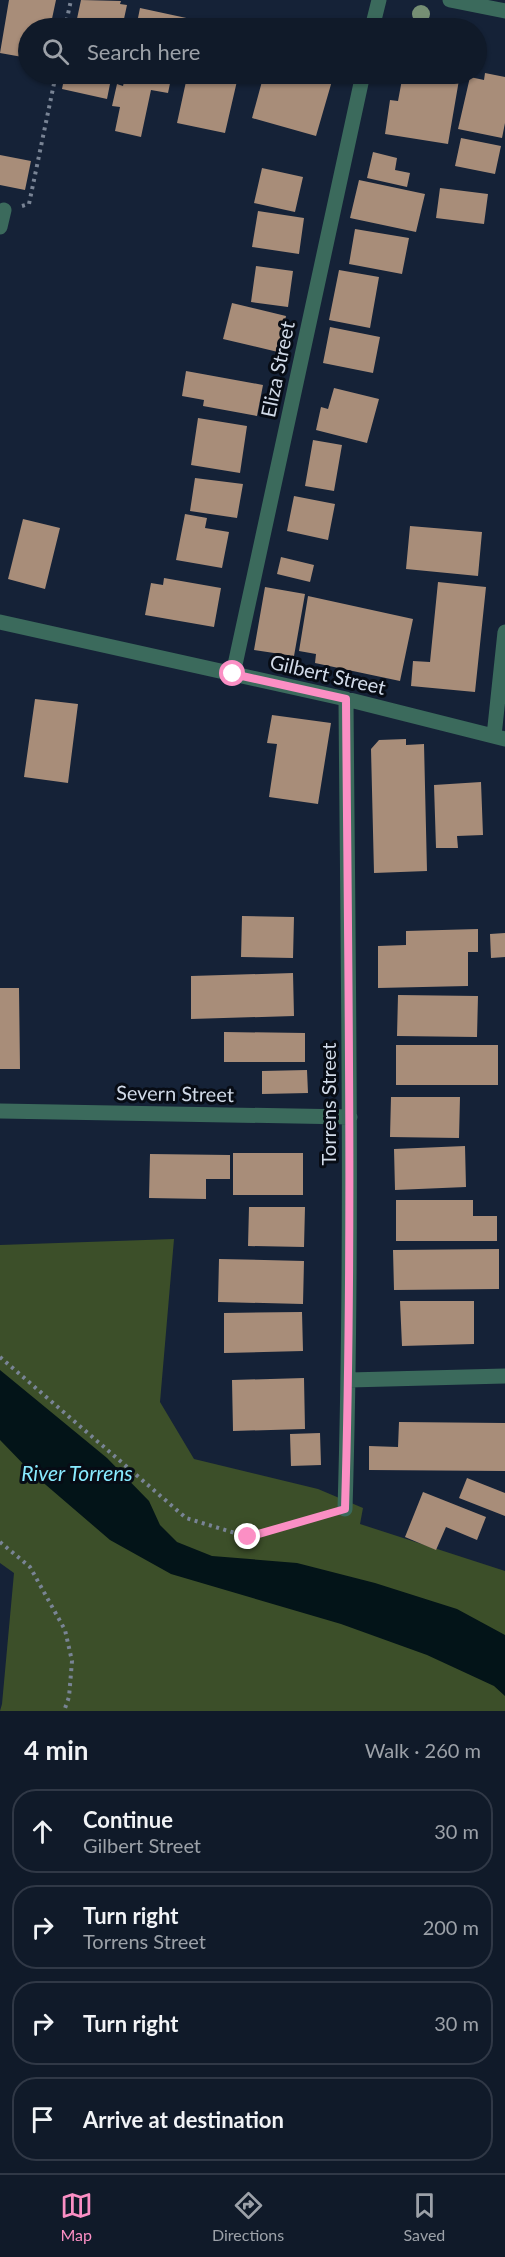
<!DOCTYPE html>
<meta charset="utf-8">
<style>
:root{--surface:#101a29;--page:#1e2735;--text:#f1f3f6;--muted:#9ca1a8;--line:#303846;--accent:#fb8fc4}
body{margin:0;font-family:Lato,sans-serif;background:var(--page);color:var(--text)}
.stop{position:absolute;width:18px;height:18px;margin:-14px;border:4px solid #fb8fc4;border-radius:50%;background:#fff}
.stop.end{background:#fb8fc4;border-color:#fff;box-shadow:0 2px 6px #0008}
.list{margin:0;padding:0;list-style:none}
h2{display:flex;justify-content:space-between;align-items:center;height:78px;margin:0;padding:0 24px;font-size:26px}
h2 small{font-size:20px;font-weight:400;color:var(--muted)}
.list li{display:grid;grid-template-columns:39px 1fr auto;gap:18px;align-items:center;box-sizing:border-box;height:84px;margin:0 12px 12px;padding:0 12px;border:2px solid var(--line);border-radius:24px}
.list b{display:block;font-size:22px;white-space:nowrap}
.list p{margin:0;font-size:20px;white-space:nowrap;color:var(--muted)}
.list em{font-size:20px;font-style:normal;color:var(--muted)}
.icon{flex:none;width:33px;height:33px;fill:none;stroke:currentColor;stroke-width:2;stroke-linecap:round;stroke-linejoin:round}
.map{position:relative;flex:none;width:505px;height:1711px;overflow:hidden}
.search{position:absolute;background:var(--surface);box-shadow:0 2px 4px #0004;left:18px;right:18px;top:18px;height:66px;display:flex;align-items:center;gap:15px;box-sizing:border-box;padding:0 21px;border-radius:33px;color:var(--muted);font-size:22px}
.sheet{height:462px;background:var(--surface)}
nav{display:flex;justify-content:space-around;align-items:center;box-sizing:border-box;height:84px;border-top:2px solid var(--line);background:var(--surface);font-size:16px;color:var(--muted)}
nav a{display:grid;justify-items:center;gap:3px}
nav .on{color:var(--accent)}
.map>svg:first-child{display:block}
.green{fill:#3c4f29}
.water{fill:#031418}
.building{fill:#a88d79}
.lines{fill:none;stroke-linecap:round;stroke-linejoin:round}
.path{stroke:#798495;stroke-width:4;stroke-dasharray:3 4.5;stroke-linecap:butt}
.minor{stroke:#3b6a5c;stroke-width:15}
.tree{fill:#768f74}
.route{stroke:#fb8fc4;stroke-width:8}
.labels{text-anchor:middle;dominant-baseline:central;stroke-width:6;stroke-linejoin:round;paint-order:stroke}
.street-label{font-size:20px;fill:#d1dae8;stroke:#070c15}
.water-label{font-size:21px;font-style:italic;fill:#88eafe;stroke:#070c15}
</style>
<div class="map">
<svg width="505" height="1711" viewBox="0 0 505 1711">
<rect width="100%" height="100%" fill="#152237"/>
<path class="green" d="M174 1239 160 1402 194 1459 318 1489 363 1508 360 1524 505 1571V1711H0L2 1704 14 1573 0 1563V1245Z"/>
<path class="water" d="M0 1370 107 1458 149 1501 160 1525 177 1542 212 1556 297 1563 375 1583 457 1609 505 1635V1696L494 1686 427 1655 341 1624 171 1574 110 1540 32 1473 0 1440Z"/>
<path class="building" d="M9 0H56L50 28H28V58L0 53Z
M81 0 121 1 120 4 127 5 122 28H75Z
M140 8 191 19 188 28H136Z
M278 22 298 28H277Z
M485 73 505 77V123L502 138 458 129 470 77 484 80Z
M65 74H112L107 99 62 89Z
M126 74H172L168 93 151 90 141 137 115 131 120 107 112 106 117 84 123 86Z
M216 74H231L237 81 225 133 177 123 187 77 213 83Z
M264 74H334L316 136 252 118Z
M403 74H460L448 144 385 134 390 100 398 101Z
M461 138 501 146 495 174 455 166Z
M373 152 397 158 395 170 410 173 407 187 367 178Z
M0 155 31 161 25 190 0 185Z
M262 168 303 177 295 212 254 203Z
M359 180 425 194 416 232 350 218Z
M440 188 488 194 484 224 436 218Z
M258 211 304 218 299 254 252 247Z
M355 229 409 238 402 274 349 264Z
M256 266 293 271 288 307 251 302Z
M339 270 379 277 370 328 329 320Z
M232 303 286 316 278 352 223 339Z
M330 327 380 337 373 373 323 363Z
M186 371 263 385 257 416 203 406 204 400 182 396Z
M334 388 379 399 367 443 316 430 321 407 328 409Z
M198 418 247 426 240 473 191 465Z
M313 440 342 445 334 491 305 486Z
M195 478 243 484 237 518 190 511Z
M294 496 335 504 328 540 287 531Z
M185 514 207 518 205 528 229 532 222 568 176 560Z
M23 519 60 528 45 589 8 579Z
M410 526 482 532 478 576 406 569Z
M281 557 314 565 310 582 277 574Z
M164 578 221 588 214 627 145 615 151 583 163 585Z
M438 582 486 587 475 692 411 686 413 661 430 662Z
M265 587 305 594 294 656 254 650Z
M308 596 413 619 400 681 315 663 316 654 299 651Z
M35 699 78 704 68 783 24 777Z
M272 715 331 723 318 804 269 797 277 744 267 743Z
M406 739V745L424 744 427 871 374 873 371 749 379 740Z
M481 782 483 835 457 836 458 848H436L434 785Z
M242 916 294 917 293 958 241 957Z
M478 929V952H468V986L378 988V946L406 945V931Z
M505 933V957L491 958 490 934Z
M293 973 294 1016 191 1019V976Z
M0 988H19L20 1069H0Z
M398 995 478 996 477 1037 397 1036Z
M224 1032 305 1033V1062H224Z
M396 1045H498V1085H396Z
M307 1070 308 1093 262 1094V1071Z
M391 1097H460L459 1138 390 1137Z
M465 1146 466 1187 395 1190 394 1149Z
M233 1153H303V1195H233Z
M150 1154 230 1155V1179H206V1199L149 1198Z
M396 1200H473V1216H497V1241H396Z
M249 1207H305L304 1247 248 1246Z
M499 1249V1289L394 1290 393 1250Z
M219 1259 304 1261 303 1304 218 1302Z
M400 1301H474V1344L402 1346Z
M302 1312 303 1351 224 1353V1313Z
M304 1378 305 1429 233 1431 232 1380Z
M399 1422 505 1423V1471L369 1470V1446L398 1447Z
M320 1433 321 1465 291 1466 290 1434Z
M467 1478 505 1493V1516L459 1498Z
M423 1492 486 1517 477 1540 446 1527 436 1550 405 1537Z"/>
<g class="lines">
<path class="path" d="M65 28 71 0
M22 206 29 204 56 74
M0 1357 186 1518 248 1537 327 1514
M0 1542 30 1567 65 1630 72 1661 69 1697 64 1711"/>
<path class="minor" d="M450 0 505 11
M372 28 379 0
M0 227 4 210
M0 622 346 699 505 739
M233 674 363 74
M494 736 505 632
M0 1111 350 1117
M349 1380 505 1376
M345 1509C353 1239 348 969 346 699"/>
</g>
<circle class="tree" cx="421" cy="14" r="9"/>
<g class="lines">
<path class="route" d="M233 674 346 699C348 969 353 1239 345 1509L248 1537"/>
</g>
<g class="labels">
<g class="street-label">
<text transform="translate(277 369) rotate(-78)">Eliza Street</text>
<text transform="translate(328 674) rotate(13)">Gilbert Street</text>
<text transform="translate(175 1093) rotate(1)">Severn Street</text>
<text transform="translate(328 1104) rotate(-90)">Torrens Street</text>
</g>
<g class="water-label">
<text x="77" y="1472">River Torrens</text>
</g>
</g>
</svg>
<div class="stop" style="left:233px;top:674px"></div>
<div class="stop end" style="left:248px;top:1537px"></div>
<div class="search"><svg class="icon" aria-label="search" viewBox="0 0 24 24"><circle cx="10" cy="10" r="6"/><path d="M15 15l6 6"/></svg>Search here</div>
</div>
<section class="sheet">
<h2>4 min<small>Walk · 260 m</small></h2>
<ul class="list">
<li><svg class="icon" aria-label="ahead" viewBox="0 0 24 24"><path d="M12 20V5M6 11l6-6 6 6"/></svg><div><b>Continue</b><p>Gilbert Street</p></div><em>30 m</em></li>
<li><svg class="icon" aria-label="right" viewBox="0 0 24 24"><path d="M7 20v-9h11M14 6l5 5-5 5"/></svg><div><b>Turn right</b><p>Torrens Street</p></div><em>200 m</em></li>
<li><svg class="icon" aria-label="right" viewBox="0 0 24 24"><path d="M7 20v-9h11M14 6l5 5-5 5"/></svg><div><b>Turn right</b></div><em>30 m</em></li>
<li><svg class="icon" aria-label="arrive" viewBox="0 0 24 24"><path d="M6 21V4h12l-3 4 3 4H6"/></svg><div><b>Arrive at destination</b></div></li>
</ul>
</section>
<nav>
<a class="on"><svg class="icon" aria-label="map" viewBox="0 0 24 24"><path d="M3 6l6-2 6 2 6-2v14l-6 2-6-2-6 2zM9 4v14M15 6v14"/></svg>Map</a>
<a><svg class="icon" aria-label="directions" viewBox="0 0 24 24"><path d="M12 3l9 9-9 9-9-9zM9 14v-3h6M13 9l2 2-2 2"/></svg>Directions</a>
<a><svg class="icon" aria-label="saved" viewBox="0 0 24 24"><path d="M7 4h10v16l-5-4-5 4z"/></svg>Saved</a>
</nav>
